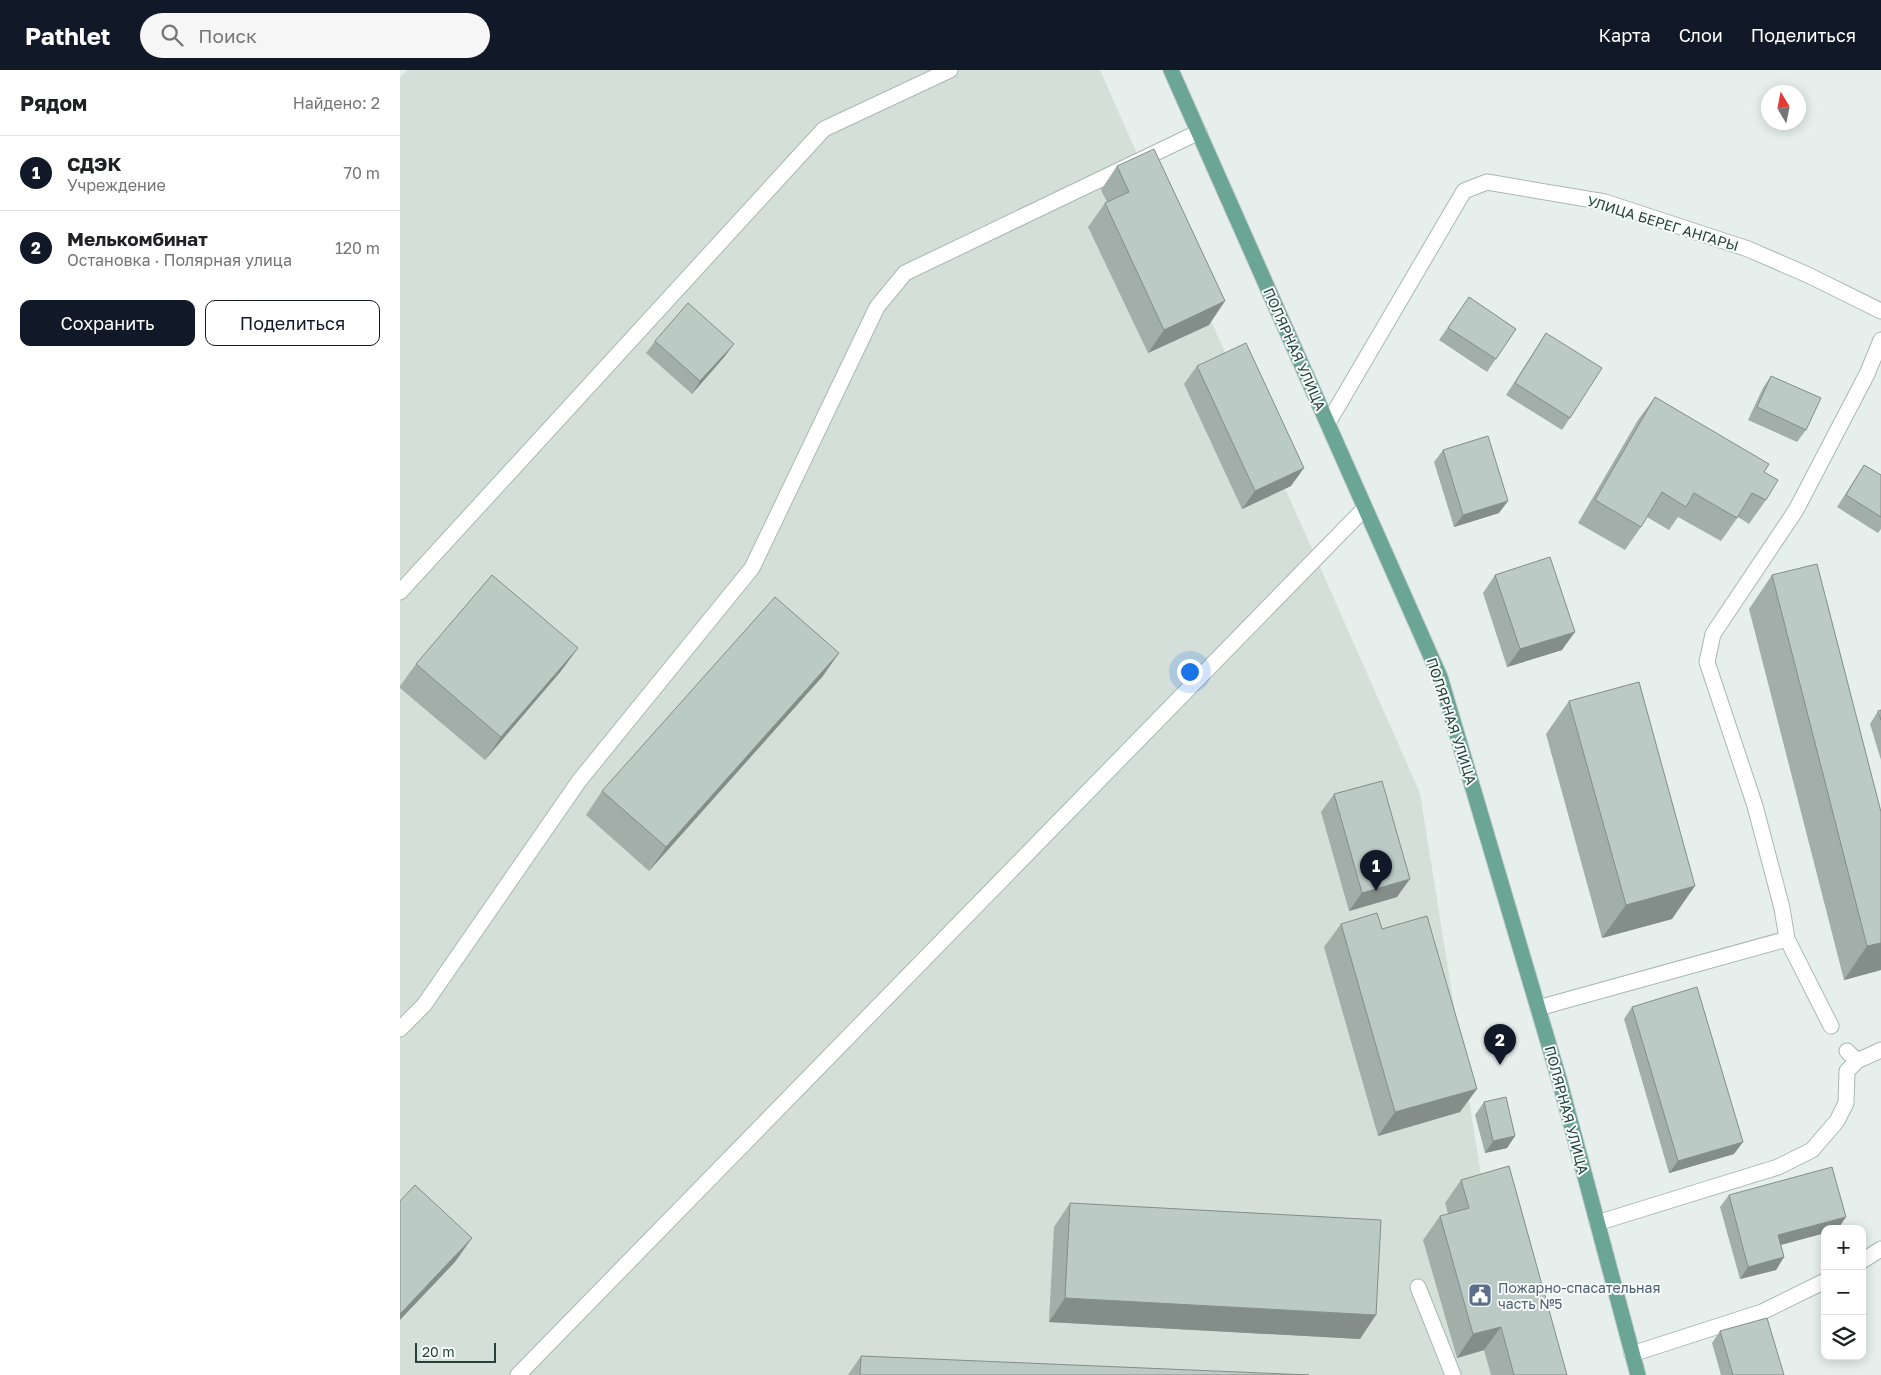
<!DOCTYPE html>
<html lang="ru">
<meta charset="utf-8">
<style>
:root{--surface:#fff;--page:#f6f6f6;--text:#202124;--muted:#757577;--line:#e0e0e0;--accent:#111827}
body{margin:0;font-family:"Golos Text",sans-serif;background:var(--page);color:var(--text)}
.controls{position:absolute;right:15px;bottom:15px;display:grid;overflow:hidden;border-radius:10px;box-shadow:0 2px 12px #0003}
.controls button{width:45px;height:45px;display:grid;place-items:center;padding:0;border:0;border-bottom:1px solid var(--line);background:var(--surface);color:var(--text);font:25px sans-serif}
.compass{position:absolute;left:1361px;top:15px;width:45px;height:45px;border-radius:50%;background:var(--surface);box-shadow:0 2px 12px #0003;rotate:350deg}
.scale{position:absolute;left:15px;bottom:12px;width:81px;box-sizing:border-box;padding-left:5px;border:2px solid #24423a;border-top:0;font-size:14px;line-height:18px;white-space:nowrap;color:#24423a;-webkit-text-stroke:4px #f7fbf9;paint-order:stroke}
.you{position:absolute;left:789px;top:601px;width:18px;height:18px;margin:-12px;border:4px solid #fff;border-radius:50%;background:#1a73e8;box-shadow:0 0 0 8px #1a73e833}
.badge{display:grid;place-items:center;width:32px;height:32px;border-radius:50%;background:var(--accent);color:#fff;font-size:16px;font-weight:700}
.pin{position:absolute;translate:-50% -41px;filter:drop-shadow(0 1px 2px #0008)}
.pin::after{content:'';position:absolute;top:26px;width:18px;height:15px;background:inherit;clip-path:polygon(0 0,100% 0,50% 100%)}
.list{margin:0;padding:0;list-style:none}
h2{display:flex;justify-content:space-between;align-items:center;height:65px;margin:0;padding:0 20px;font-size:21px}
h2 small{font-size:16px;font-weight:400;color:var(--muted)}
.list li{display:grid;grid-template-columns:32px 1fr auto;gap:15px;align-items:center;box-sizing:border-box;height:75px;padding:0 20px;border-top:1px solid var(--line)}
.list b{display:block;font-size:19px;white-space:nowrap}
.list p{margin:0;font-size:16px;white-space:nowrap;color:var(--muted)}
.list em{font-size:16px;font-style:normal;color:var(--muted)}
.actions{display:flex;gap:10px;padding:15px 20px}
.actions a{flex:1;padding:11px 0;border:1px solid var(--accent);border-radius:10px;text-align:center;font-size:18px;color:var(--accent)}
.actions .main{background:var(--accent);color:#fff}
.icon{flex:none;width:28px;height:28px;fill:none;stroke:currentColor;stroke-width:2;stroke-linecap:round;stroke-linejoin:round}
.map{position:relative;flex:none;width:1481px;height:1305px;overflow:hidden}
header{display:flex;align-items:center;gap:30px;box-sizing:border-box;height:70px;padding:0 25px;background:var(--accent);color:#fff}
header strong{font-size:24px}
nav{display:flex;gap:28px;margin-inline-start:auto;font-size:18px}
.search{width:350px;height:45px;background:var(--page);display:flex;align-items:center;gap:12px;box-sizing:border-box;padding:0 18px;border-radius:28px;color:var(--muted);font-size:19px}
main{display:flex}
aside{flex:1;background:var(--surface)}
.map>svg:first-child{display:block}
.built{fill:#d4dfda}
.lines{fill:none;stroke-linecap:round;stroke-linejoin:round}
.minor-casing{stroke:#a8b8b2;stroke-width:17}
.major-casing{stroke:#c2cac8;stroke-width:17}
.minor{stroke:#fff;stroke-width:15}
.major{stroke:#6aa596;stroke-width:15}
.wall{fill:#a1aea9}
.shaded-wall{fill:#838d89}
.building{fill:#bbcac4;stroke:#838d89}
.labels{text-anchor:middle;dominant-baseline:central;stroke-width:4;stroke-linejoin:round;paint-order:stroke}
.street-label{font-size:14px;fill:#24423a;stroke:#f7fbf9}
.service-label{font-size:14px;fill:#4e5e75;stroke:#f7fbf9;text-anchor:start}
</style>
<header>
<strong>Pathlet</strong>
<div class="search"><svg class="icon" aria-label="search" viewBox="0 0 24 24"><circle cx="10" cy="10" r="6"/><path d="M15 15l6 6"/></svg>Поиск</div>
<nav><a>Карта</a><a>Слои</a><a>Поделиться</a></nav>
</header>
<main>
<aside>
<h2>Рядом<small>Найдено: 2</small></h2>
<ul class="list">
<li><span class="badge">1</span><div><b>СДЭК</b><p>Учреждение</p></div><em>70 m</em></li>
<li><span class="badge">2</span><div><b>Мелькомбинат</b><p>Остановка · Полярная улица</p></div><em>120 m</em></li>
</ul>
<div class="actions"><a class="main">Сохранить</a><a>Поделиться</a></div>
</aside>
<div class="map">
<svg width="1481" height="1305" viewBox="0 0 1481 1305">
<rect width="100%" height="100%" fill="#e6efeb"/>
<path class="built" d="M8 0H700L1020 723 1113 1305H0V7Z"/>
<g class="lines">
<g class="minor-casing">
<path id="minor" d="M928 353 1064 121 1087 112 1205 132 1348 179 1408 205 1481 241
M0 522 424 59 550 0
M1387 869 1382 838 1355 736 1307 592 1313 564 1396 440 1467 304 1481 270
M1138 938 1387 869 1431 956
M0 959 24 935 179 711 352 498 477 237 505 203 799 62
M1447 981 1457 991 1481 980
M1197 1153 1378 1097 1412 1080 1437 1051 1446 1033 1447 1001 1457 991
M1462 1191 1481 1179
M1018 1217 1053 1305
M1232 1284 1362 1242 1425 1211
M118 1305 965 438"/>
</g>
<g class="major-casing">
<path id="major" d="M771 0 1040 607 1159 1009 1238 1305"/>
</g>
<use href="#minor" class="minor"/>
<use href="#major" class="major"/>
</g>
<path class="wall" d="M717 96 809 255 748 283 688 157 705 133 707 132 701 120Z
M1069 227 1116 259 1087 302 1039 270Z
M1146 263 1170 348 1162 360 1106 325Z
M255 271 325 286 292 324 246 283Z
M797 296 891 416 842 439 784 314Z
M1371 306 1406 360 1397 372 1348 350 1363 318Z
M1255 327 1364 402 1366 430 1349 454 1338 447 1321 471 1278 447 1269 460 1247 447 1241 457 1225 480 1178 453 1238 350Z
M1043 380 1099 443 1054 457 1034 392Z
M1464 395 1481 405V459L1478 463 1437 437Z
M1095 505 1162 580 1107 597 1083 523Z
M1372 505 1481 900 1444 910 1349 539Z
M178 578 161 601 85 690 0 618V616L16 594Z
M439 583 422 607 249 801 186 745 202 721Z
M1169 631 1272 849 1202 868 1146 664Z
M1481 640V690L1470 654 1478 641Z
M934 724 997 827 949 841 921 742Z
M941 854 982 859 1060 1042 978 1066 924 877Z
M1232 937 1334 1084 1269 1103 1224 949Z
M1084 1032 1115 1066 1107 1078 1085 1083 1075 1045Z
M1061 1110 1167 1305H1091L1084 1280 1057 1288 1023 1170 1040 1146 1048 1144 1045 1133Z
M1329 1125 1425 1163 1381 1175 1384 1187 1376 1200 1340 1209 1320 1137Z
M670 1133 960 1269 649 1252 654 1157Z
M1320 1261 1384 1305H1321L1312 1273Z
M461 1286 460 1305H448Z"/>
<path class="shaded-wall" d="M825 231 809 255 748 283 764 260Z
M334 274 325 286 292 324 300 311Z
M904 398 891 416 842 439 855 421Z
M1108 431 1099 443 1054 457 1063 445Z
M1175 562 1162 580 1107 597 1120 579Z
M178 578 161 601 85 690 101 667Z
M439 583 422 607 249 801 266 777Z
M1010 809 997 827 949 841 962 823Z
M1295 816 1272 849 1202 868 1226 835Z
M1481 873V900L1444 910 1467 876Z
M1077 1019 1060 1042 978 1066 995 1042Z
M1115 1066 1107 1078 1085 1083 1093 1071Z
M1343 1072 1334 1084 1269 1103 1278 1091Z
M1446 1147 1438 1159H1425V1163L1369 1178 1378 1165Z
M72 1168 55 1192 0 1250V1244Z
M1384 1187 1376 1200 1340 1209 1348 1197Z
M665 1228 976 1245 960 1269 649 1252Z
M1101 1257 1084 1280 1057 1288 1073 1264Z"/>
<path class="building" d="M754 79 825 231 764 260 705 133 729 122 717 96Z
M1069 227 1116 259 1096 289 1048 258Z
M288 233 334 274 300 311 255 271Z
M1146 263 1202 298 1170 348 1115 313Z
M846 273 904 398 855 421 797 296Z
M1371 306 1421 328 1406 360 1357 337Z
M1255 327 1369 394 1364 402 1378 410 1366 430 1352 423 1337 448 1294 423 1286 437 1262 422 1241 457 1195 430Z
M1088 366 1108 431 1063 445 1043 380Z
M1464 395 1481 405V447L1446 425Z
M1150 487 1175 562 1120 579 1095 505Z
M1417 494 1481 742V873L1467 876 1372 505Z
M92 505 178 578 101 667 16 594Z
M375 527 439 583 266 777 202 721Z
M1239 612 1295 816 1226 835 1169 631Z
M1481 640V650L1478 641Z
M982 711 1010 809 962 823 934 724Z
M977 843 982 859 1027 846 1077 1019 995 1042 941 854Z
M1297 917 1343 1072 1278 1091 1232 937Z
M1106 1027 1115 1066 1093 1071 1084 1032Z
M1109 1096 1167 1305H1114L1101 1257 1073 1264 1040 1146 1069 1138 1061 1110Z
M1432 1097 1446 1147 1378 1165 1384 1187 1348 1197 1329 1125Z
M15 1115 72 1168 0 1244V1131Z
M670 1133 981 1150 976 1245 665 1228Z
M1367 1248 1384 1305H1333L1320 1261Z
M461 1286 909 1305H460Z"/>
<defs>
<g id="civic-square" transform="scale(1.25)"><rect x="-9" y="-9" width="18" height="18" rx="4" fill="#5c6f8a" stroke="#f7fbf9"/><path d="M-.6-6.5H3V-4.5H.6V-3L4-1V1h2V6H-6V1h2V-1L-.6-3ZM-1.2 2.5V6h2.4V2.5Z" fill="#fff"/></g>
</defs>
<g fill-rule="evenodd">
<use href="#civic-square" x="1080" y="1225"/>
</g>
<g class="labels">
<g class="street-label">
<text transform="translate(1263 153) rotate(17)">УЛИЦА БЕРЕГ АНГАРЫ</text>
<text transform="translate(895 279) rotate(66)">ПОЛЯРНАЯ УЛИЦА</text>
<text transform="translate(1052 651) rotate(72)">ПОЛЯРНАЯ УЛИЦА</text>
<text transform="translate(1167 1040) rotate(75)">ПОЛЯРНАЯ УЛИЦА</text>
</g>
<g class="service-label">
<text x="1098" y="1217">Пожарно-спасательная<tspan x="1098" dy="16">часть №5</tspan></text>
</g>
</g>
</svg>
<div class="controls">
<button>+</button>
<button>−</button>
<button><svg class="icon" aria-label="layers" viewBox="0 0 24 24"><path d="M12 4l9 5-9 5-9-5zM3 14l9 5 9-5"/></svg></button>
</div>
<svg class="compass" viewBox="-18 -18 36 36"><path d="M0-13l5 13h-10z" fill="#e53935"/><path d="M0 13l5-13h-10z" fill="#757577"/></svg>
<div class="scale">20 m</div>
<div class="you"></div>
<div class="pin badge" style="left:976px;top:821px">1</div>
<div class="pin badge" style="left:1100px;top:995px">2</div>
</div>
</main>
